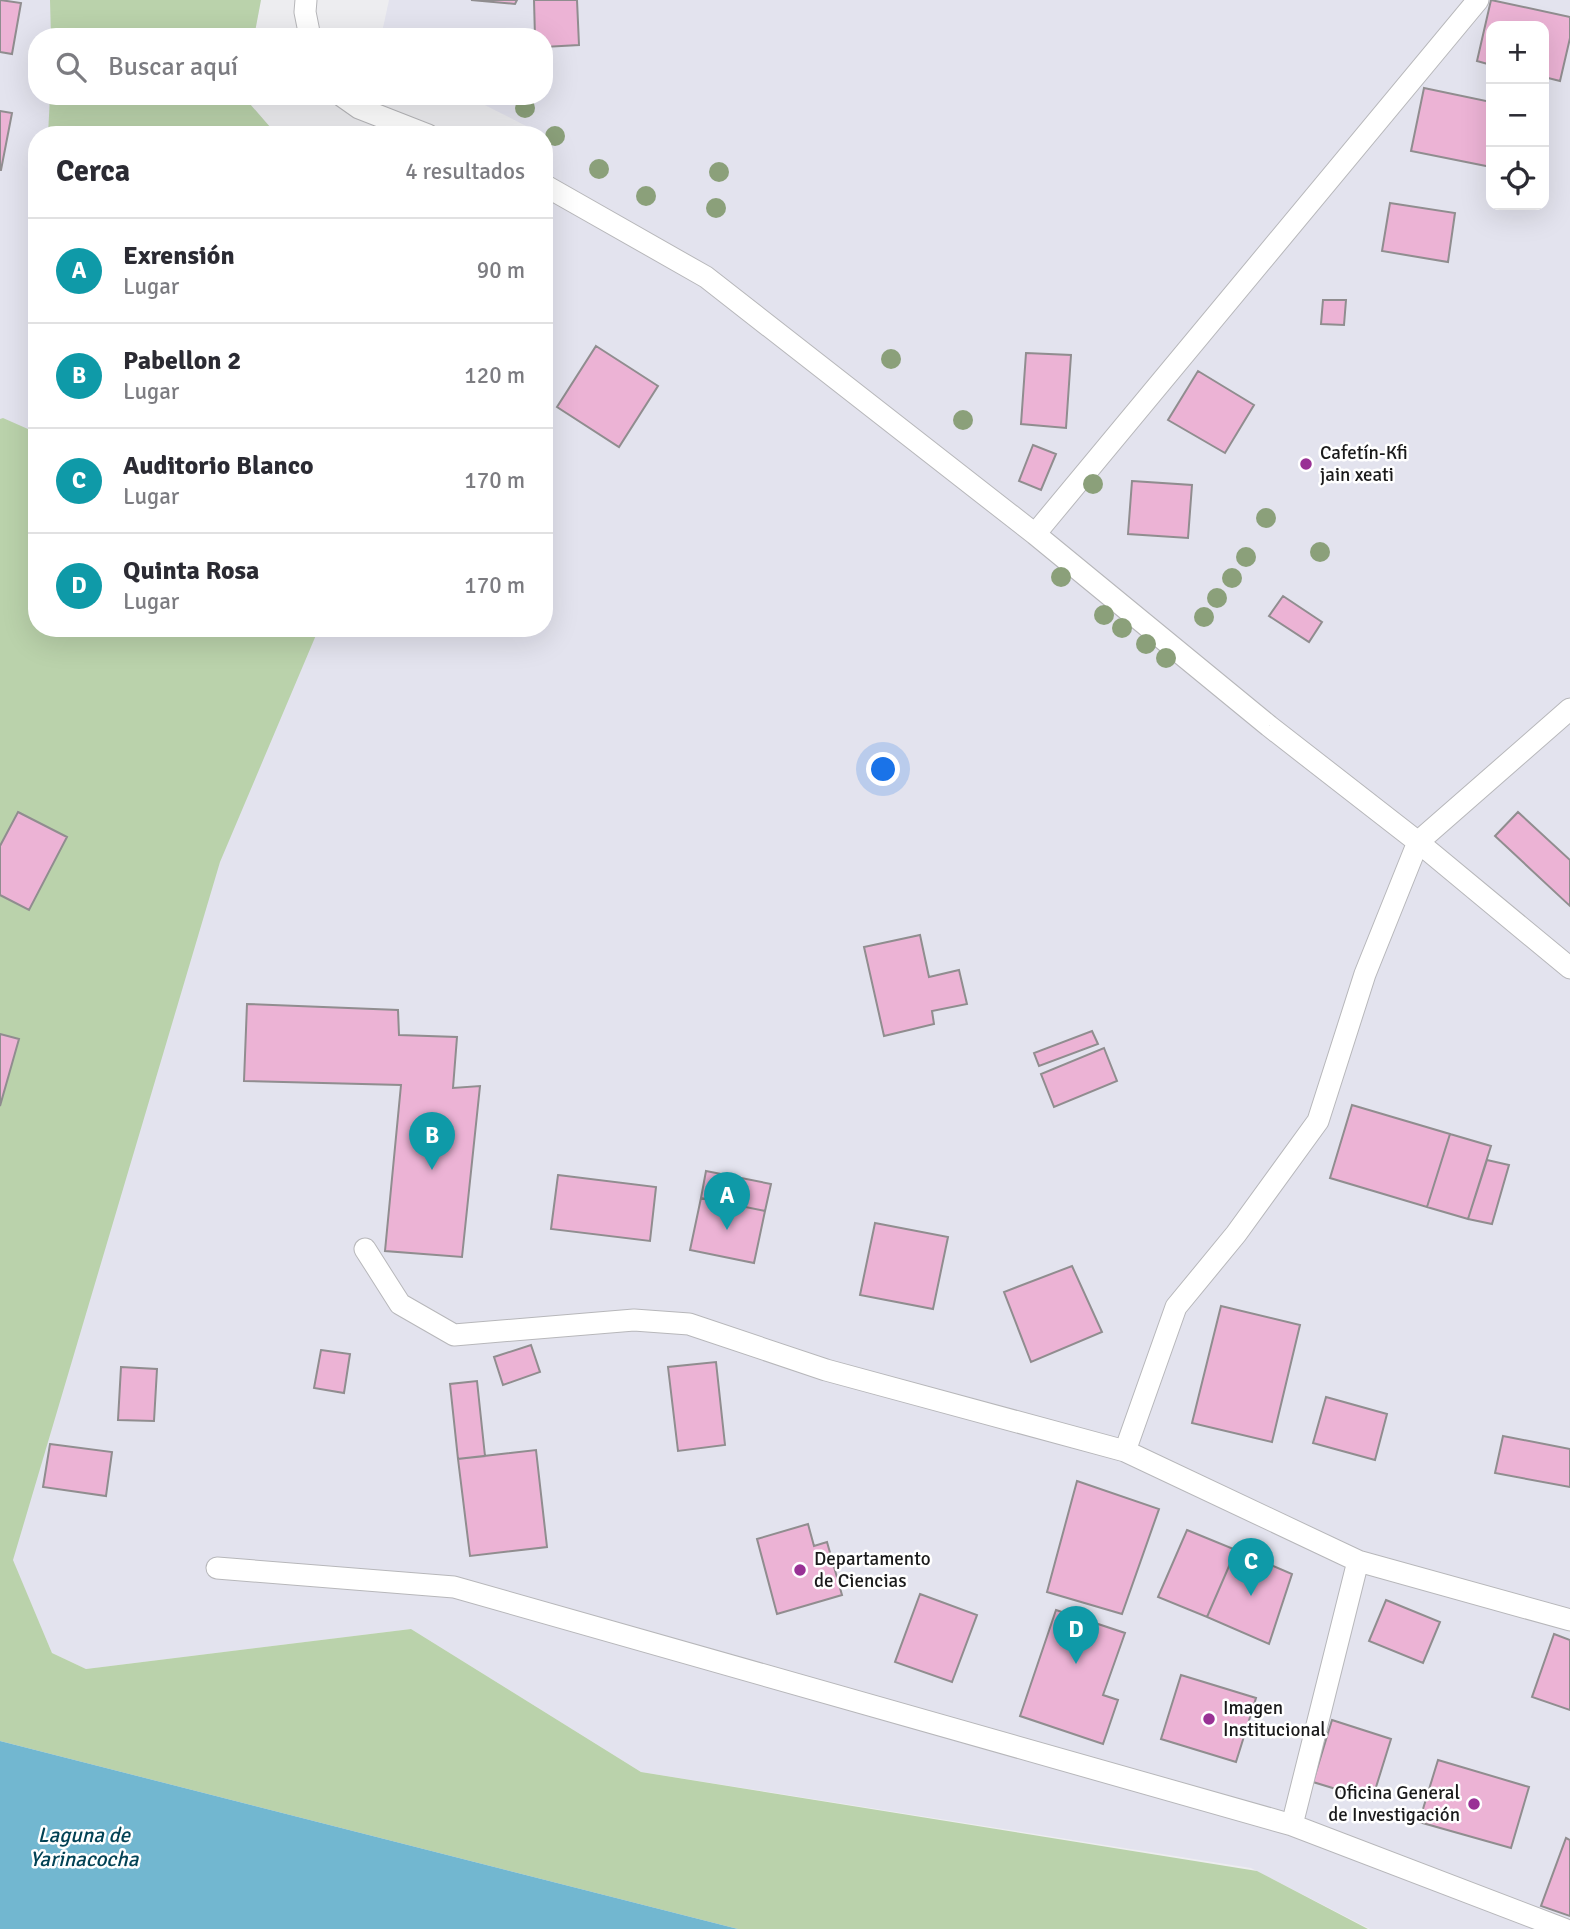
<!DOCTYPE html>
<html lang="es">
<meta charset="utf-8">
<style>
:root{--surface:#fff;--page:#f2f2f3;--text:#2b2b33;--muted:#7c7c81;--line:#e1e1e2;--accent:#111827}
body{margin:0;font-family:Signika,sans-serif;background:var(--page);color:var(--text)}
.controls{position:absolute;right:21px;top:21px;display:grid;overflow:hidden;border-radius:14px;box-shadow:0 7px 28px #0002}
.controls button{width:63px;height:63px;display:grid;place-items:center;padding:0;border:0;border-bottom:2px solid var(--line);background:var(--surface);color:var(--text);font:35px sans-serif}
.you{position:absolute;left:884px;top:770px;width:24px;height:24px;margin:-18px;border:5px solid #fff;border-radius:50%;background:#1a73e8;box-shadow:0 0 0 10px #1a73e833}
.badge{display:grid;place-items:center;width:46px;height:46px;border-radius:50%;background:var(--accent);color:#fff;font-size:23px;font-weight:700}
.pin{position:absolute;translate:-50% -58px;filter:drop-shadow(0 2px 4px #0008)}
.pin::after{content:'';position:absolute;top:37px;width:24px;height:21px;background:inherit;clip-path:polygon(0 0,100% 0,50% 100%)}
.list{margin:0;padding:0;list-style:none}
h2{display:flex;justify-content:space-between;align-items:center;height:91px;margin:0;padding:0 28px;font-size:30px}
h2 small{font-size:23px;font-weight:400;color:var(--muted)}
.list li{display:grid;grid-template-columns:46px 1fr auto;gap:21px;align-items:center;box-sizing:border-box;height:105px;padding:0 28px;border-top:2px solid var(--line)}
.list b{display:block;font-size:26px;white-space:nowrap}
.list p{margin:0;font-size:23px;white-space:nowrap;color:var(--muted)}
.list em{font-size:23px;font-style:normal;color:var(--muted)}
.icon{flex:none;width:38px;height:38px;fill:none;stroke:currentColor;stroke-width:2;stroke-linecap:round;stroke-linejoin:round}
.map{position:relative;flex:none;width:1570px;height:1929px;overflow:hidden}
.search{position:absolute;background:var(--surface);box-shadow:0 7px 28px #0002;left:28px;top:28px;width:525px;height:77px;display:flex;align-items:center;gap:18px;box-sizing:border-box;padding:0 24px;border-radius:28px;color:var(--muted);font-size:26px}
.panel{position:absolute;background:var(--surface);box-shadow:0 7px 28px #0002;left:28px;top:126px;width:525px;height:511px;border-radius:28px}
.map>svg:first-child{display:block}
.built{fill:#e3e3ee;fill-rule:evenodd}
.green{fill:#bad2ab}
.water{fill:#72b7d0}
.building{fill:#ecb3d5;stroke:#908d8f;stroke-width:2}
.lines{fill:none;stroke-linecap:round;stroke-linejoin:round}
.lane-casing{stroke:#b7b7ba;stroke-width:23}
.lane{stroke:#fff;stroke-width:21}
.tree{fill:#8ba07a}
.poi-dot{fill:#993195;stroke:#fff;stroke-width:2.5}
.labels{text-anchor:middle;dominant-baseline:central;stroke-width:5;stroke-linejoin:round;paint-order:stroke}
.poi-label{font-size:19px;fill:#1a1a1b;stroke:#fff;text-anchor:start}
.water-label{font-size:21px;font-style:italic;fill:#024255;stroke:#fff}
</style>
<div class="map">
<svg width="1570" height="1929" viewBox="0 0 1570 1929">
<rect width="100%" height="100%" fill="#ededf0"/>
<path class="built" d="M0 0H261L254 37H37V96H243L277 135H37V628H544V135H533L534 130 467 96H544V37H381L389 0H1570V1929H1370L1251 1868 641 1772 411 1629 86 1669 52 1653 13 1561 0 1562ZM1491 26H1544V205H1491Z"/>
<path class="green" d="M50 0H261L254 37H51Z
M50 96H243L277 135H48Z
M3 418 37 433V628H319L220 862 13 1560 52 1653 86 1669 411 1629 641 1772 1257 1871 1368 1929H738L0 1741V419Z"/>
<path class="water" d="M0 1741 738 1929H0Z"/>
<path class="building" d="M0 0 21 3 12 54 0 52Z
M471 0H517L515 4Z
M534 0H577L579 45 544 47V37H535Z
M1491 0 1570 17V38L1560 81 1544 77V26H1491V65L1477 61Z
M1424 88 1491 102V167L1411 151Z
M0 111 12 113 1 170H0Z
M1390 203 1455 213 1448 262 1382 251Z
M1323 300H1346L1344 325 1321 324Z
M596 346 658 386 619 447 557 407Z
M1026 353 1071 355 1066 428 1021 424Z
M1198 371 1254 405 1225 453 1168 420Z
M1033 445 1056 454 1041 490 1019 481Z
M1132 481 1192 485 1188 538 1128 534Z
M1283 596 1322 622 1309 642 1269 616Z
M18 812 67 837 29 910 0 895V846Z
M1518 812 1570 860V906L1495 836Z
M920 935 929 977 959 970 967 1004 932 1011 934 1024 884 1036 864 947Z
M247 1004 398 1010 399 1035 457 1037 453 1088 480 1086 462 1257 385 1251 401 1085 244 1081Z
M1092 1031 1098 1044 1039 1066 1034 1053Z
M0 1034 19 1039 0 1106Z
M1104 1048 1117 1081 1054 1107 1041 1074Z
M1352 1105 1450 1134 1427 1207 1330 1178Z
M1450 1134 1491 1146 1468 1219 1427 1207Z
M1487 1160 1509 1165 1492 1224 1468 1219Z
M706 1171 771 1184 765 1211 701 1198Z
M558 1175 656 1187 650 1241 551 1229Z
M701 1198 765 1211 754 1263 690 1250Z
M875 1223 948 1237 933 1309 860 1295Z
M1072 1266 1102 1332 1031 1362 1004 1292Z
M1221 1306 1300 1325 1272 1442 1192 1423Z
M531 1345 540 1372 503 1385 494 1357Z
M321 1350 350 1354 344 1393 314 1388Z
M716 1362 725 1445 678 1451 668 1367Z
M121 1367 157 1369 154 1421 118 1420Z
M477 1381 485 1456 458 1459 450 1384Z
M1326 1397 1387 1414 1375 1460 1313 1443Z
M1503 1436 1570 1449V1487L1495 1473Z
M50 1444 112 1452 106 1496 43 1487Z
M536 1450 547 1547 470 1556 458 1459Z
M1077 1481 1159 1509 1122 1614 1047 1592Z
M808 1524 814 1546 827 1542 842 1595 777 1614 757 1539Z
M1187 1530 1236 1550 1207 1617 1158 1597Z
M1236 1550 1292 1574 1269 1644 1207 1617Z
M920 1594 977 1615 952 1682 895 1662Z
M1386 1600 1440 1622 1423 1663 1369 1641Z
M1056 1610 1125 1633 1103 1695 1118 1700 1103 1744 1020 1716Z
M1554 1634 1570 1640V1710L1532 1697Z
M1181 1675 1256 1698 1236 1762 1161 1739Z
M1332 1720 1391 1739 1372 1800 1313 1782Z
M1438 1760 1529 1787 1511 1848 1419 1822Z
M1566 1838 1570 1840V1916L1541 1906Z"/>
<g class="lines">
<g class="lane-casing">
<path id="lane" d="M306 0 305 12 310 37
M342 96 359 108 428 135
M544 185 706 277 1035 534 1269 726 1418 842 1365 974 1318 1121 1236 1234 1176 1307 1125 1451
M1035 534 1478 0
M1570 709 1418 842 1570 968
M365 1249 400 1304 454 1335 634 1320 689 1324 826 1370 1125 1451 1358 1561 1570 1620
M217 1568 454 1587 1292 1825 1358 1561
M1292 1825 1564 1929"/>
</g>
<use href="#lane" class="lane"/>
</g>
<g class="tree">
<circle cx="525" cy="108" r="10"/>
<circle cx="555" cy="136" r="10"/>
<circle cx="599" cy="169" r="10"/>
<circle cx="719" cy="172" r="10"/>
<circle cx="646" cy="196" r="10"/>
<circle cx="716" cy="208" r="10"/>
<circle cx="891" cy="359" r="10"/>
<circle cx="963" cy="420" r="10"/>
<circle cx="1093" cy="484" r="10"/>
<circle cx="1266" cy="518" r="10"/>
<circle cx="1320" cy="552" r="10"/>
<circle cx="1246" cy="557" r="10"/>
<circle cx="1061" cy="577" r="10"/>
<circle cx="1232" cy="578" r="10"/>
<circle cx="1217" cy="598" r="10"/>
<circle cx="1104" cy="615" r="10"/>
<circle cx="1204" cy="617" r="10"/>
<circle cx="1122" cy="628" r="10"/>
<circle cx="1146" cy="644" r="10"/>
<circle cx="1166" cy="658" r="10"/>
</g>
<g class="poi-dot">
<circle cx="1306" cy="464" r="7"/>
<circle cx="800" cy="1570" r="7"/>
<circle cx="1209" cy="1719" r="7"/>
<circle cx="1474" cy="1804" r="7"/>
</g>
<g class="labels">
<g class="poi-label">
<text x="1320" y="453">Cafetín-Kfi<tspan x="1320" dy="22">jain xeati</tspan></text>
<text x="814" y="1559">Departamento<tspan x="814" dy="22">de Ciencias</tspan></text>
<text x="1223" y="1708">Imagen<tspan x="1223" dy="22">Institucional</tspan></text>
<text x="1460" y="1793" text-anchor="end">Oficina General<tspan x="1460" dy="22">de Investigación</tspan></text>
</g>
<g class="water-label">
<text x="84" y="1835">Laguna de<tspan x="84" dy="24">Yarinacocha</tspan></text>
</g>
</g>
</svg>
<div class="controls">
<button>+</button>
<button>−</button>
<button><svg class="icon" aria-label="locate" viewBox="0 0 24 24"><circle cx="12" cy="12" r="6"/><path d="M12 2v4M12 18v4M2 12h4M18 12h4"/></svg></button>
</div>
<div class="you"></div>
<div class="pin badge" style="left:727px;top:1230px;background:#0f9aa8">A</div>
<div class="pin badge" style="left:432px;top:1170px;background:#0f9aa8">B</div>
<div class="pin badge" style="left:1251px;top:1596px;background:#0f9aa8">C</div>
<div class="pin badge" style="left:1076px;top:1664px;background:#0f9aa8">D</div>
<div class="search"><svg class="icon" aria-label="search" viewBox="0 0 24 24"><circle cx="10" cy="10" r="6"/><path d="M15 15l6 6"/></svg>Buscar aquí</div>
<section class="panel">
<h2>Cerca<small>4 resultados</small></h2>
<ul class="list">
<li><span class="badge" style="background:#0f9aa8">A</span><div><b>Exrensión</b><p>Lugar</p></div><em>90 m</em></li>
<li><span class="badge" style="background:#0f9aa8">B</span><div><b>Pabellon 2</b><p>Lugar</p></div><em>120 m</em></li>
<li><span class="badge" style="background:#0f9aa8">C</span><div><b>Auditorio Blanco</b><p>Lugar</p></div><em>170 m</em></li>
<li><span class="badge" style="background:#0f9aa8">D</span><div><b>Quinta Rosa</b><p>Lugar</p></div><em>170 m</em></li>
</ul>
</section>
</div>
